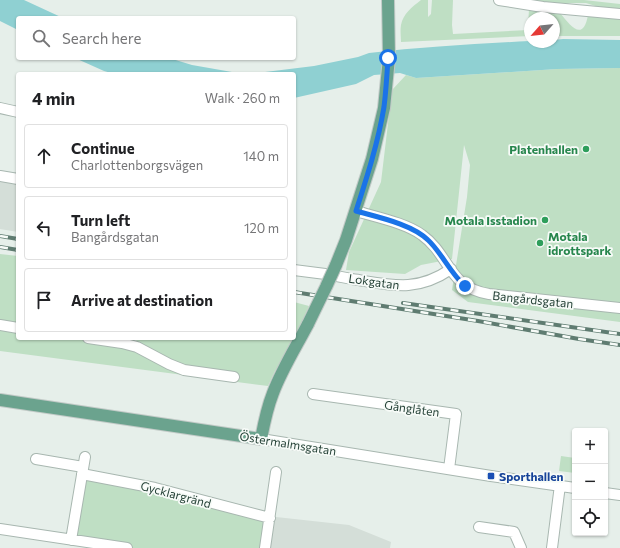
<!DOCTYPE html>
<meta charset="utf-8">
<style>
:root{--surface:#fff;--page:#f6f6f6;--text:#202124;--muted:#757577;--line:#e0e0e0}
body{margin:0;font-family:Commissioner,sans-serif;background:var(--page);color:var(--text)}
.controls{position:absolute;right:12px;bottom:12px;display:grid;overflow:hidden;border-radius:4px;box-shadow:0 1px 3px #0004}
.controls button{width:36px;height:36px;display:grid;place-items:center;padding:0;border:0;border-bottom:1px solid var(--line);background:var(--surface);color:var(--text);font:20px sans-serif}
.compass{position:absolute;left:524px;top:12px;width:36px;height:36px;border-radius:50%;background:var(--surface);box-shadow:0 1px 3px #0004;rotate:243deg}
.stop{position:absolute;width:12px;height:12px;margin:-9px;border:3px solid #1a73e8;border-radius:50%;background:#fff}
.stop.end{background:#1a73e8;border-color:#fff;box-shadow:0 1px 4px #0008}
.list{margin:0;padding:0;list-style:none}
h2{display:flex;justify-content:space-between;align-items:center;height:52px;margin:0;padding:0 16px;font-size:17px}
h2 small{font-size:13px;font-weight:400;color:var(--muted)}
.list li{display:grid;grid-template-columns:26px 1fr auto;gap:12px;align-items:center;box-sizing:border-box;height:64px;margin:0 8px 8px;padding:0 8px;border:1px solid var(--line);border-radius:4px}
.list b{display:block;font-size:15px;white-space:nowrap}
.list p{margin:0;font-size:13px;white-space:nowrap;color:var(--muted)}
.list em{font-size:13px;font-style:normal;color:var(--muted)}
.icon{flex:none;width:22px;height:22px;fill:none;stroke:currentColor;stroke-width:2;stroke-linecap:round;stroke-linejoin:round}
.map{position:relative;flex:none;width:620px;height:548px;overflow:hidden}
.search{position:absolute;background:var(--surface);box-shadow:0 1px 3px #0004;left:16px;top:16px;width:280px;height:44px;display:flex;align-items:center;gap:10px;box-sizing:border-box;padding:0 14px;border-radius:4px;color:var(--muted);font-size:15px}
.panel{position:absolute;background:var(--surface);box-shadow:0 1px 3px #0004;left:16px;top:72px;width:280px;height:268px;border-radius:4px}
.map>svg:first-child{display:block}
.built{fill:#d4ded8}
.green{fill:#bfdfc4}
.water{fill:#8fd0d2}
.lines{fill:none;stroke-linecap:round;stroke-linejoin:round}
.minor-casing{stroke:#a8b7b0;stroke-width:12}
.major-casing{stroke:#c2cac7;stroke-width:14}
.minor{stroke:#fff;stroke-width:10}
.major{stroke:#6ba38e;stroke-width:12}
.rail-casing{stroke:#5f7c71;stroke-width:4}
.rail{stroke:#f7fbf8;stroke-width:2.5;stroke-dasharray:8;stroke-linecap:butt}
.major-bridge-casing{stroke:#c2cac7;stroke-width:14;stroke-linecap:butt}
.major-bridge{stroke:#6ba38e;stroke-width:12}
.route{stroke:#1a73e8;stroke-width:5}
.leisure-dot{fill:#2e9e5b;stroke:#f7fbf8;stroke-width:1.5}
.transit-dot{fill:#1a4fb4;stroke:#f7fbf8;stroke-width:1.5}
.labels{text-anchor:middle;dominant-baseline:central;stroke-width:3.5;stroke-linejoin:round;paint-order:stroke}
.leisure-label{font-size:12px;font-weight:bold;fill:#27864d;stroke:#f7fbf8;text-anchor:end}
.street-label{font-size:12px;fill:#244136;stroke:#f7fbf8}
.transit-label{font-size:12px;font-weight:bold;fill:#164399;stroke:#f7fbf8;text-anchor:start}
</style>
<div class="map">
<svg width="620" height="548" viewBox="0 0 620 548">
<rect width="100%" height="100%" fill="#e6efea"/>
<path class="built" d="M0 179 18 182V232L0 229Z
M267 516 349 525 391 542 390 548H263Z"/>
<path class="green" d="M421 0H428V17L431 14 432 0H453L452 25 453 34 528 30 529 8 560 13C570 25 583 43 588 15L620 17V36H554V18H530V36L401 42C401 37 400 31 401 25 403 14 412 7 421 0Z
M520 0H584L620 4V9L602 8 586 3H571L554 5Z
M620 68V322L468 302 452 290 467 197 470 165 464 145 452 259 421 265 405 274 346 270 349 252 381 182 392 90 406 75 416 78 557 69Z
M0 254 18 256V338H81L134 351 137 338H294V302L309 306 294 340 275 371 268 386 0 351Z
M561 456 575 458V473L559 471Z
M79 473 267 516 264 548H114L67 541Z"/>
<path class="water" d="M0 0H24L63 18H18V30L0 21Z
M563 39 620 40V68L557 69 416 78 400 73 374 75 356 84 294 98V74H115L104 71 75 58H169L192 65 232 72H265L314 66 358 57 369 53C422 47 476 44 530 41V42H554V40Z"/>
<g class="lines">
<g class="minor-casing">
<path id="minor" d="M499 0 543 7 620 14
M0 108 18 112
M0 176 18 179
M356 211C376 217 406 223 422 235 450 255 448 288 489 294L620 308
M294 270C314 272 333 275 352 279 391 285 416 293 451 269
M0 325 18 328
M88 338 122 343 137 347 169 364 184 370 234 377
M313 394 456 414 449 469
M261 439 491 476 575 488
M36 459 83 467
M82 474 155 488 270 518
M605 493 620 495
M479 527 514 532 521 548
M0 529 127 548
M71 540 85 457
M265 548 276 472
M552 548 560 485"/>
</g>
<g class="major-casing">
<path id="major" d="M336 265 346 240 372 159 384 108 389 58 388 0
M0 400 261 439C264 423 267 408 273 393 282 369 296 347 308 324"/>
</g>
<use href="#minor" class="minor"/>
<use href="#major" class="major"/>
<g class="rail-casing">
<path id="rail" d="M0 236 18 239
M0 247 18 250
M294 292 478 321 579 339 620 345
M403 303 620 334"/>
</g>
<use href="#rail" class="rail"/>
<g class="major-bridge-casing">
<path id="major-bridge" d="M308 324 326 287 336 265"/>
</g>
<use href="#major-bridge" class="major-bridge"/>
</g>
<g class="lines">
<path class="route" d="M388 58C387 75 386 91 384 107 378 143 367 177 356 211 377 217 412 224 428 240 442 253 450 273 465 286"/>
</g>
<g class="leisure-dot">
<circle cx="586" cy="149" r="4"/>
<circle cx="545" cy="220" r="4"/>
<circle cx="540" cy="243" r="4"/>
</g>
<rect class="transit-dot" x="487" y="472" width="8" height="8" rx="2"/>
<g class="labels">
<g class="leisure-label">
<text x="578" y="149">Platenhallen</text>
<text x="537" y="220">Motala Isstadion</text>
<text x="548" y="236" text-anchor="start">Motala<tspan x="548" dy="14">idrottspark</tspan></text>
</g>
<g class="street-label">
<text transform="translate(374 281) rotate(8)">Lokgatan</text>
<text transform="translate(533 299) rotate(6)">Bangårdsgatan</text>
<text transform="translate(412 408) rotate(8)">Gånglåten</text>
<text transform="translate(288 443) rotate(9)">Östermalmsgatan</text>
<text transform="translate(176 494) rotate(15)">Gycklargränd</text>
</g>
<g class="transit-label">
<text x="499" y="476">Sporthallen</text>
</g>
</g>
</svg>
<div class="controls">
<button>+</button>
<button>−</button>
<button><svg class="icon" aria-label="locate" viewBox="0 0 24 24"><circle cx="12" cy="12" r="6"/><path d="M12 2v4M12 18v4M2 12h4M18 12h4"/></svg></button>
</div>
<svg class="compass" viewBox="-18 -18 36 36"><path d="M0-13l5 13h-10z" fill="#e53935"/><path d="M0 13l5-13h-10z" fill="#757577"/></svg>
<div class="stop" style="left:388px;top:58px"></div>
<div class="stop end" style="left:465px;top:286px"></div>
<div class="search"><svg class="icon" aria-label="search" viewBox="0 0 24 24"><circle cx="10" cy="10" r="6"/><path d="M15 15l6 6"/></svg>Search here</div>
<section class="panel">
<h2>4 min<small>Walk · 260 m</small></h2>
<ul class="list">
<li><svg class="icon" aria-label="ahead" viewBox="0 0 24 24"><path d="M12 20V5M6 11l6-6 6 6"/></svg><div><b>Continue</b><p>Charlottenborgsvägen</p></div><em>140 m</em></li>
<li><svg class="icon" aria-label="left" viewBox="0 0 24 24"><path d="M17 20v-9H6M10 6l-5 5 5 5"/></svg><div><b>Turn left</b><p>Bangårdsgatan</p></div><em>120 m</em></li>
<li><svg class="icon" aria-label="arrive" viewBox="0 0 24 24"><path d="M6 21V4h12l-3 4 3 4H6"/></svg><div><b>Arrive at destination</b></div></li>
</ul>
</section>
</div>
